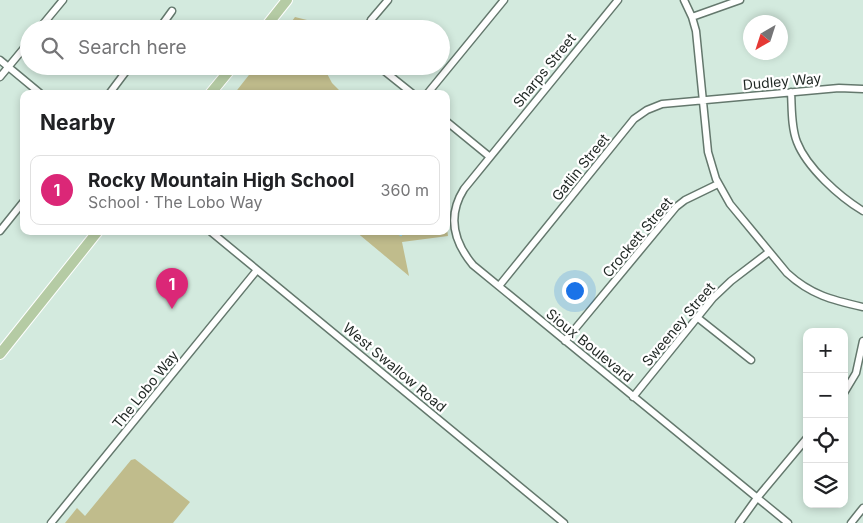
<!DOCTYPE html>
<meta charset="utf-8">
<style>
:root{--surface:#fff;--page:#f2f2f2;--text:#202124;--muted:#757577;--line:#e0e0e0;--accent:#db2777}
body{margin:0;font-family:Inter,sans-serif;background:var(--page);color:var(--text)}
.controls{position:absolute;right:15px;bottom:15px;display:grid;overflow:hidden;border-radius:10px;box-shadow:0 2px 8px #0003}
.controls button{width:45px;height:45px;display:grid;place-items:center;padding:0;border:0;border-bottom:1px solid var(--line);background:var(--surface);color:var(--text);font:25px sans-serif}
.compass{position:absolute;left:743px;top:15px;width:45px;height:45px;border-radius:50%;background:var(--surface);box-shadow:0 2px 8px #0003;rotate:219deg}
.you{position:absolute;left:574px;top:290px;width:18px;height:18px;margin:-12px;border:4px solid #fff;border-radius:50%;background:#1a73e8;box-shadow:0 0 0 8px #1a73e833}
.badge{display:grid;place-items:center;width:32px;height:32px;border-radius:50%;background:var(--accent);color:#fff;font-size:16px;font-weight:700}
.pin{position:absolute;translate:-50% -41px;filter:drop-shadow(0 1px 2px #0008)}
.pin::after{content:'';position:absolute;top:26px;width:18px;height:15px;background:inherit;clip-path:polygon(0 0,100% 0,50% 100%)}
.list{margin:0;padding:0;list-style:none}
h2{display:flex;justify-content:space-between;align-items:center;height:65px;margin:0;padding:0 20px;font-size:21px}
h2 small{font-size:16px;font-weight:400;color:var(--muted)}
.list li{display:grid;grid-template-columns:32px 1fr auto;gap:15px;align-items:center;box-sizing:border-box;height:70px;margin:0 10px 10px;padding:0 10px;border:1px solid var(--line);border-radius:10px}
.list b{display:block;font-size:19px;white-space:nowrap}
.list p{margin:0;font-size:16px;white-space:nowrap;color:var(--muted)}
.list em{font-size:16px;font-style:normal;color:var(--muted)}
.icon{flex:none;width:28px;height:28px;fill:none;stroke:currentColor;stroke-width:2;stroke-linecap:round;stroke-linejoin:round}
.map{position:relative;flex:none;width:863px;height:523px;overflow:hidden}
.search{position:absolute;background:var(--surface);box-shadow:0 2px 8px #0003;left:20px;top:20px;width:430px;height:55px;display:flex;align-items:center;gap:12px;box-sizing:border-box;padding:0 18px;border-radius:28px;color:var(--muted);font-size:19px}
.panel{position:absolute;background:var(--surface);box-shadow:0 2px 8px #0003;left:20px;top:90px;width:430px;height:145px;border-radius:10px}
.map>svg:first-child{display:block}
.green{fill:#c0bc8c}
.lines{fill:none;stroke-linecap:round;stroke-linejoin:round}
.stream{stroke:#8fd3ea;stroke-width:2.5}
.street-casing{stroke:#64786d;stroke-width:9}
.primary-casing{stroke:#fff;stroke-width:12}
.street{stroke:#fff;stroke-width:6}
.primary{stroke:#b5cba4;stroke-width:10}
.labels{text-anchor:middle;dominant-baseline:central;stroke-width:4.5;stroke-linejoin:round;paint-order:stroke}
.street-label{font-size:14px;fill:#1e2622;stroke:#fff}
</style>
<div class="map">
<svg width="863" height="523" viewBox="0 0 863 523">
<rect width="100%" height="100%" fill="#d3eade"/>
<path class="green" d="M295 17 323 24 322 29H286Z
M256 66H323L332 83 343 94H234Z
M447 229 448 236 402 242 409 276 355 231H446Z
M135 459 190 502 173 523H65L77 508 85 516 131 460Z"/>
<g class="lines">
<path class="stream" d="M394 231 401 235"/>
<g class="street-casing">
<path id="street" d="M618 0 464 189C447 216 453 241 473 265L788 523
M684 0 692 17 696 31 708 152 716 179 730 204 787 273C811 295 832 300 863 307
M692 17 740 0
M39 29 63 0
M159 29 172 11
M367 29 371 20 388 0
M0 60 41 94
M378 66 413 94
M0 77 29 42
M791 92C792 108 791 127 797 142 807 168 840 197 863 211
M109 94 130 66
M427 94 504 0
M446 121 490 157
M0 231 24 201
M210 231 564 523
M499 286 634 119 647 110 662 104 839 88 863 89
M698 318 751 360
M565 341 676 207 685 200 718 184
M844 393 856 373 863 341
M633 397 713 298 731 281 769 252
M51 523 257 270
M739 523 757 498 807 438
M851 523 863 508"/>
</g>
<g class="primary-casing">
<path id="primary" d="M264 29 287 0
M210 94 233 66
M0 354 98 231"/>
</g>
<use href="#street" class="street"/>
<use href="#primary" class="primary"/>
</g>
<g class="labels">
<g class="street-label">
<text transform="translate(544 70) rotate(-51)">Sharps Street</text>
<text transform="translate(782 81) rotate(-5)">Dudley Way</text>
<text transform="translate(580 167) rotate(-51)">Gatlin Street</text>
<text transform="translate(637 237) rotate(-50)">Crockett Street</text>
<text transform="translate(678 324) rotate(-50)">Sweeney Street</text>
<text transform="translate(590 345) rotate(39)">Sioux Boulevard</text>
<text transform="translate(395 367) rotate(40)">West Swallow Road</text>
<text transform="translate(145 389) rotate(-51)">The Lobo Way</text>
</g>
</g>
</svg>
<div class="controls">
<button>+</button>
<button>−</button>
<button><svg class="icon" aria-label="locate" viewBox="0 0 24 24"><circle cx="12" cy="12" r="6"/><path d="M12 2v4M12 18v4M2 12h4M18 12h4"/></svg></button>
<button><svg class="icon" aria-label="layers" viewBox="0 0 24 24"><path d="M12 4l9 5-9 5-9-5zM3 14l9 5 9-5"/></svg></button>
</div>
<svg class="compass" viewBox="-18 -18 36 36"><path d="M0-13l5 13h-10z" fill="#e53935"/><path d="M0 13l5-13h-10z" fill="#757577"/></svg>
<div class="you"></div>
<div class="pin badge" style="left:172px;top:309px">1</div>
<div class="search"><svg class="icon" aria-label="search" viewBox="0 0 24 24"><circle cx="10" cy="10" r="6"/><path d="M15 15l6 6"/></svg>Search here</div>
<section class="panel">
<h2>Nearby<small></small></h2>
<ul class="list">
<li><span class="badge">1</span><div><b>Rocky Mountain High School</b><p>School · The Lobo Way</p></div><em>360 m</em></li>
</ul>
</section>
</div>
